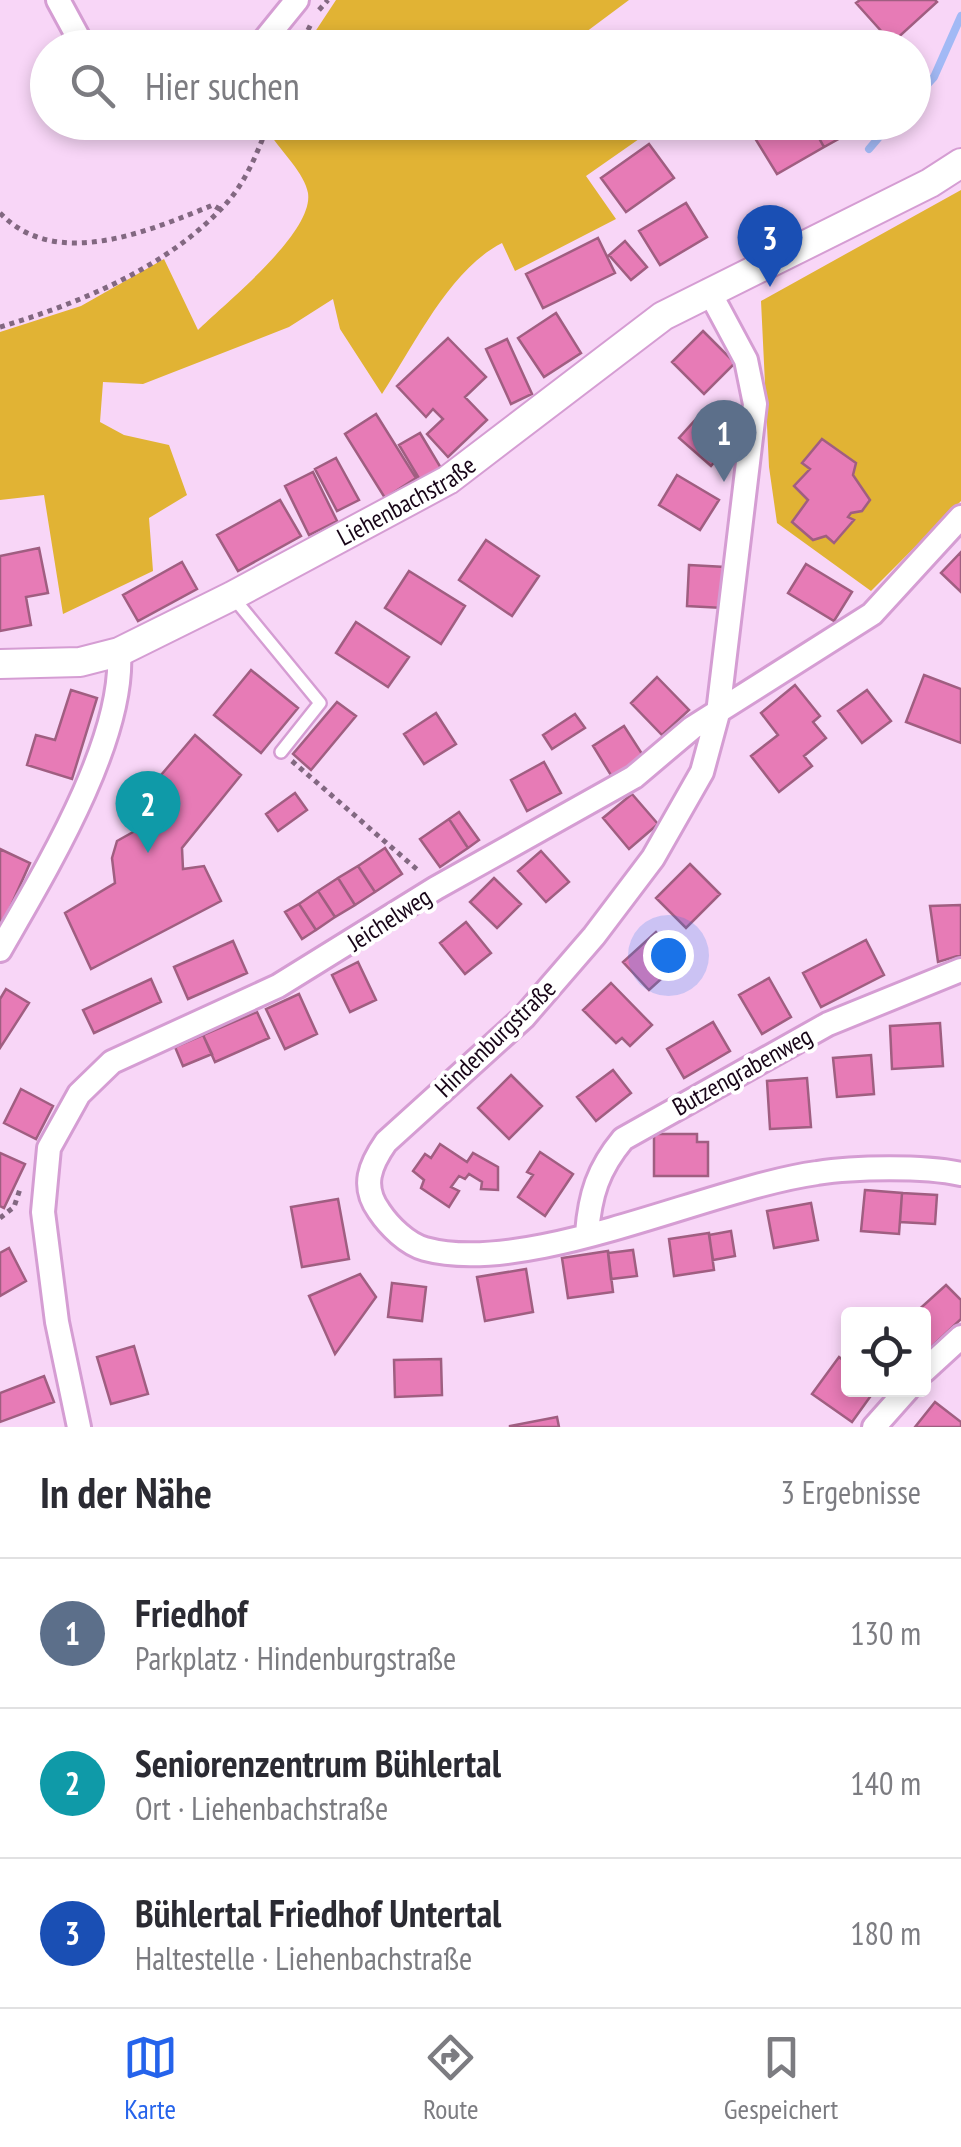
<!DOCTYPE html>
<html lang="de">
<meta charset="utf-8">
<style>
:root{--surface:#fff;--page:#f7f7f7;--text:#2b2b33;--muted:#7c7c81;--line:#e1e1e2;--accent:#2563eb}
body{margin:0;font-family:"PT Sans Narrow",sans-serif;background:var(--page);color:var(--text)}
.controls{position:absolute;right:30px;bottom:30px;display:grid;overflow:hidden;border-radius:10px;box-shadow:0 5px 15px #0003}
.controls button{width:90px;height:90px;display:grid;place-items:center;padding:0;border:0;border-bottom:2px solid var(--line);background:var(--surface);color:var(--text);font:50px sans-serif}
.you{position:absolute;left:668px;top:955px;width:35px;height:35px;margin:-25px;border:8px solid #fff;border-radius:50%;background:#1a73e8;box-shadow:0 0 0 15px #1a73e833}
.badge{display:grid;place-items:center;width:65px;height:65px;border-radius:50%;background:var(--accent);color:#fff;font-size:32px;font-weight:700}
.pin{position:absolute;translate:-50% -82px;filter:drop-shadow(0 2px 5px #0008)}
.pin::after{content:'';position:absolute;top:52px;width:35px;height:30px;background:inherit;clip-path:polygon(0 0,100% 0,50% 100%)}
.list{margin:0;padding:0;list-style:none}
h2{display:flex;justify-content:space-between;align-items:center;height:130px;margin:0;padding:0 40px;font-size:42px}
h2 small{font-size:32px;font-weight:400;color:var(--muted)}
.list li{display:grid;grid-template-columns:65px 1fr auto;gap:30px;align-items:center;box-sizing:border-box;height:150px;padding:0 40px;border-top:2px solid var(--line)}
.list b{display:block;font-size:38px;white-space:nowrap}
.list p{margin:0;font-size:32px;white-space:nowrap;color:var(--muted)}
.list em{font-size:32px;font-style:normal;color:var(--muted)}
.icon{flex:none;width:55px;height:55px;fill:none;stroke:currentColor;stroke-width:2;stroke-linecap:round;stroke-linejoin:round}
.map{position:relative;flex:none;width:961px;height:1427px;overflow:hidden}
.search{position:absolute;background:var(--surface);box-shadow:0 5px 15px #0003;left:30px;right:30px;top:30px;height:110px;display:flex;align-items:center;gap:25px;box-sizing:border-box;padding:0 35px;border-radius:55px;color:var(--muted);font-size:38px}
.sheet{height:580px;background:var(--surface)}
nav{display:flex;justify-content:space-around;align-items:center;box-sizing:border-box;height:140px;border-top:2px solid var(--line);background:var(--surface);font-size:28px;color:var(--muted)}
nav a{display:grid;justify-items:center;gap:5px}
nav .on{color:var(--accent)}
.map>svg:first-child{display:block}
.green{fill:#e1b334}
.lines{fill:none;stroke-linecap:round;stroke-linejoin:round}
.stream{stroke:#a2b9f5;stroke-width:8}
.building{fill:#e77bb6;stroke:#a05e81;stroke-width:2.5}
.service-casing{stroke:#d59dd3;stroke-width:16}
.minor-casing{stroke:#d59dd3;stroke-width:28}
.tertiary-casing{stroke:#d59dd3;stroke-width:32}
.path{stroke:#826881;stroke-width:5;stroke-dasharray:5 5;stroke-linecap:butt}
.service{stroke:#fff;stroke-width:11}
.minor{stroke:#fff;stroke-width:22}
.tertiary{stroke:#fff;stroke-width:28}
.labels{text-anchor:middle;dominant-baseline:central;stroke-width:8;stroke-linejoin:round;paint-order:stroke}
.street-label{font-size:25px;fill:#180518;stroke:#fff}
</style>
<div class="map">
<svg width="961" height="1427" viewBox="0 0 961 1427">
<rect width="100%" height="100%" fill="#f8d6f7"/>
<path class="green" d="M336 0H629L586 32 595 47H305Z
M643 123 649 132 586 176 616 219 515 271 502 243C449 270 414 346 382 394L340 329 333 299 289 327 143 384 103 382 100 422 124 435 169 445 187 495 149 518 153 571 63 614 44 495 0 500V332L81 306 164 259 198 330C225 303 314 233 308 193 305 174 281 151 270 134L274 123Z
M961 190V501L871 591 777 523 769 467 761 301Z"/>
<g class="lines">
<path class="stream" d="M914 99 934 77 961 16
M869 149 892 122"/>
</g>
<path class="building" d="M860 0H935L937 2 892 43 856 3Z
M745 122H810L824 147 777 174Z
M810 122H869L824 147Z
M649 144 674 178 626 212 601 178Z
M686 203 707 237 660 265 639 231Z
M598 238 615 273 543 308 526 274Z
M625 241 647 267 631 280 609 255Z
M556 313 581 353 544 377 518 338Z
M703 331 735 363 704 394 672 362Z
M448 338 486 377 465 397 487 420 448 457 427 434 443 419 433 409 426 417 397 386Z
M507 339 532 394 511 404 486 349Z
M705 409 736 437 711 466 679 438Z
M376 414 416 478 385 498 345 434Z
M420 433 441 468 420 480 399 445Z
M822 439 856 463 853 475 870 500 862 511 851 513 848 517 854 520 834 543 826 536 813 540 792 522 808 500 794 486 810 469 802 463Z
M336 458 359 500 337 511 315 469Z
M313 472 337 521 309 535 285 486Z
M677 475 719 500 700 530 659 505Z
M280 500 301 536 238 571 217 535Z
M486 540 539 576 512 616 459 580Z
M39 548 48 593 26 597 31 625 0 631V556Z
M961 552V592L941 573Z
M182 562 197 589 138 621 123 595Z
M806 564 852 592 834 621 788 593Z
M689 565 725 567 723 608 687 606Z
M409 571 465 606 441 644 385 608Z
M356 622 409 657 388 687 336 653Z
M251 670 298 708 261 753 214 715Z
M924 675 961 689V743L906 722Z
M657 677 689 710 662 735 631 703Z
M795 685 820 716 813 722 826 738 804 756 812 766 779 792 751 756 778 735 761 713Z
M71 690 97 698 72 779 27 765 36 735 55 740Z
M867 690 891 721 862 743 838 711Z
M337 702 356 716 311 770 293 754Z
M436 713 456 744 424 764 404 734Z
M575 714 585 728 552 749 543 735Z
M624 726 646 760 614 780 593 746Z
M195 735 241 775 182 848 183 869 204 866 221 901 91 969 65 913 115 883 112 858 117 841 142 827 128 814Z
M544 762 561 793 527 811 511 780Z
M295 793 307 810 278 831 266 814Z
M632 794 658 824 629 849 603 818Z
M459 812 479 840 468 848 449 819Z
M449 819 468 848 440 867 420 839Z
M385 848 402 874 375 892 358 866Z
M0 849 30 863 0 930Z
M541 851 569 882 546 902 518 871Z
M690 864 720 894 686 928 656 898Z
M358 866 375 892 355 905 338 878Z
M338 878 355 905 335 917 318 891Z
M494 878 521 904 497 928 470 902Z
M318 891 335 917 316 930 299 904Z
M299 904 316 930 302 939 285 912Z
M961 905V955L938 962 930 906Z
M466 922 491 953 465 974 440 943Z
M656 932 682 960 649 990 623 962Z
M866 940 884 975 821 1007 803 973Z
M233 941 247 973 188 999 174 967Z
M358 962 376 1000 350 1012 332 975Z
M769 978 791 1017 762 1034 739 995Z
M151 979 161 1002 94 1033 83 1010Z
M611 983 652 1025 630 1046 622 1038 616 1043 583 1010Z
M6 989 29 1003 0 1048V999Z
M299 994 317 1034 285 1049 266 1009Z
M257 1012 269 1038 215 1062 203 1035Z
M713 1022 730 1051 684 1078 667 1049Z
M940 1023 943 1066 892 1069 890 1026Z
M203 1035 212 1054 183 1066 175 1047Z
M871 1055 874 1094 837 1097 833 1058Z
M613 1070 631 1093 596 1121 577 1097Z
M511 1075 542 1106 509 1139 478 1108Z
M807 1078 811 1127 770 1129 767 1081Z
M21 1089 53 1106 36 1139 4 1123Z
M654 1134H697V1142H708V1176H654Z
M440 1144 467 1162 473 1153 498 1167V1190L481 1189 482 1182 469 1174 465 1179 459 1176 451 1187 459 1191 449 1207 421 1188 424 1180 413 1171 425 1154 431 1158Z
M540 1152 573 1174 545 1216 518 1197 533 1175 527 1172Z
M0 1153 25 1164 4 1208 0 1206Z
M865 1190 902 1193 899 1234 861 1231Z
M902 1193 937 1195 935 1224 900 1222Z
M338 1199 349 1259 302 1267 291 1207Z
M811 1203 818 1240 774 1248 767 1211Z
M731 1231 735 1256 713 1260 709 1235Z
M709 1233 714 1270 674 1276 669 1239Z
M9 1248 26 1281 0 1296V1253Z
M633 1250 637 1276 611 1279 608 1253Z
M608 1251 613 1292 568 1298 562 1258Z
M526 1269 533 1312 485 1321 477 1277Z
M360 1274 376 1297 335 1354 309 1296Z
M392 1283 426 1287 422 1321 388 1317Z
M946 1285 961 1300V1319L924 1354V1314H914Z
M134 1346 148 1394 111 1404 97 1357Z
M839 1357 848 1364V1390H875L852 1422 812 1394Z
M441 1359 442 1395 395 1397 394 1360Z
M44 1376 54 1402 0 1422V1393Z
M935 1402 961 1422V1427H915Z
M557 1417 559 1427H510V1426Z"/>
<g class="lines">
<g class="service-casing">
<path id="service" d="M232 596 320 703 281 752"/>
</g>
<g class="minor-casing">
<path id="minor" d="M58 0 84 48
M258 48 297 0
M709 291 746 360 755 404 718 713 702 772 653 858 594 936 524 1017 386 1142C370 1165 361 1186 379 1211 389 1226 407 1244 425 1249 528 1277 709 1188 817 1173 854 1167 925 1166 961 1174
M0 950C44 873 125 741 119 652
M587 1233C590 1195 598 1169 623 1139L828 1024 961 970
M924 1371 961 1337
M79 1427 57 1322 43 1212 49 1148 79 1094 112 1062 278 986 436 888 634 777 692 728 872 614 961 517
M874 1427 907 1390"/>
</g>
<g class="tertiary-casing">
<g id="tertiary">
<path id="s1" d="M0 664 80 662 119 652 232 596 448 480 663 316 930 183 961 163"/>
</g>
</g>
<path class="path" d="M319 10 328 0
M299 48 311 24
M0 213C56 272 151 230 213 205L221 210
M0 327C77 304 164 269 221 209 245 185 257 154 269 122
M292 761 420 872
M0 1218 14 1207 20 1189"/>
<use href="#service" class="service"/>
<use href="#minor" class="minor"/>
<use href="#tertiary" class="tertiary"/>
</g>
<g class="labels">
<g class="street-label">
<text stroke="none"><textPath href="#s1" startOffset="445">Liehenbachstraße</textPath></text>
<text transform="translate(389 919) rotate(-33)">Jeichelweg</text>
<text transform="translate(495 1038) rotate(-44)">Hindenburgstraße</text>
<text transform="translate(742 1071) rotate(-29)">Butzengrabenweg</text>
</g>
</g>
</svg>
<div class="controls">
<button><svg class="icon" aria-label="locate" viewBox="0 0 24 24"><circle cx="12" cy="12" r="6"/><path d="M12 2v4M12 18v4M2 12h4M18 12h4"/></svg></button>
</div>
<div class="you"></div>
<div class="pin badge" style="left:724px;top:482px;background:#5c6f8a">1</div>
<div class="pin badge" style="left:148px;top:853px;background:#0f9aa8">2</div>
<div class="pin badge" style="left:770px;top:287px;background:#1a4fb4">3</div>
<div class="search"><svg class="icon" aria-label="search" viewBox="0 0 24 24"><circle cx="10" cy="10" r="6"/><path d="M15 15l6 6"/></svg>Hier suchen</div>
</div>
<section class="sheet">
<h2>In der Nähe<small>3 Ergebnisse</small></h2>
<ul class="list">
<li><span class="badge" style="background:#5c6f8a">1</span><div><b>Friedhof</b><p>Parkplatz · Hindenburgstraße</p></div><em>130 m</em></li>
<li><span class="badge" style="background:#0f9aa8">2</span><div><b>Seniorenzentrum Bühlertal</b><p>Ort · Liehenbachstraße</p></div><em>140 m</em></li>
<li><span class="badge" style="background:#1a4fb4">3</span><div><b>Bühlertal Friedhof Untertal</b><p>Haltestelle · Liehenbachstraße</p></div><em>180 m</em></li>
</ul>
</section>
<nav>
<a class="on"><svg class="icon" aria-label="map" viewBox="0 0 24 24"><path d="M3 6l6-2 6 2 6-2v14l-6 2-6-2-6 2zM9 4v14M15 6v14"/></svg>Karte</a>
<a><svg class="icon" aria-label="directions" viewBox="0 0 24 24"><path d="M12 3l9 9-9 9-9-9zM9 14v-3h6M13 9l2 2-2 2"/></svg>Route</a>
<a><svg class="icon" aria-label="saved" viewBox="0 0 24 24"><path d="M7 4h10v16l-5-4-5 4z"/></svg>Gespeichert</a>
</nav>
